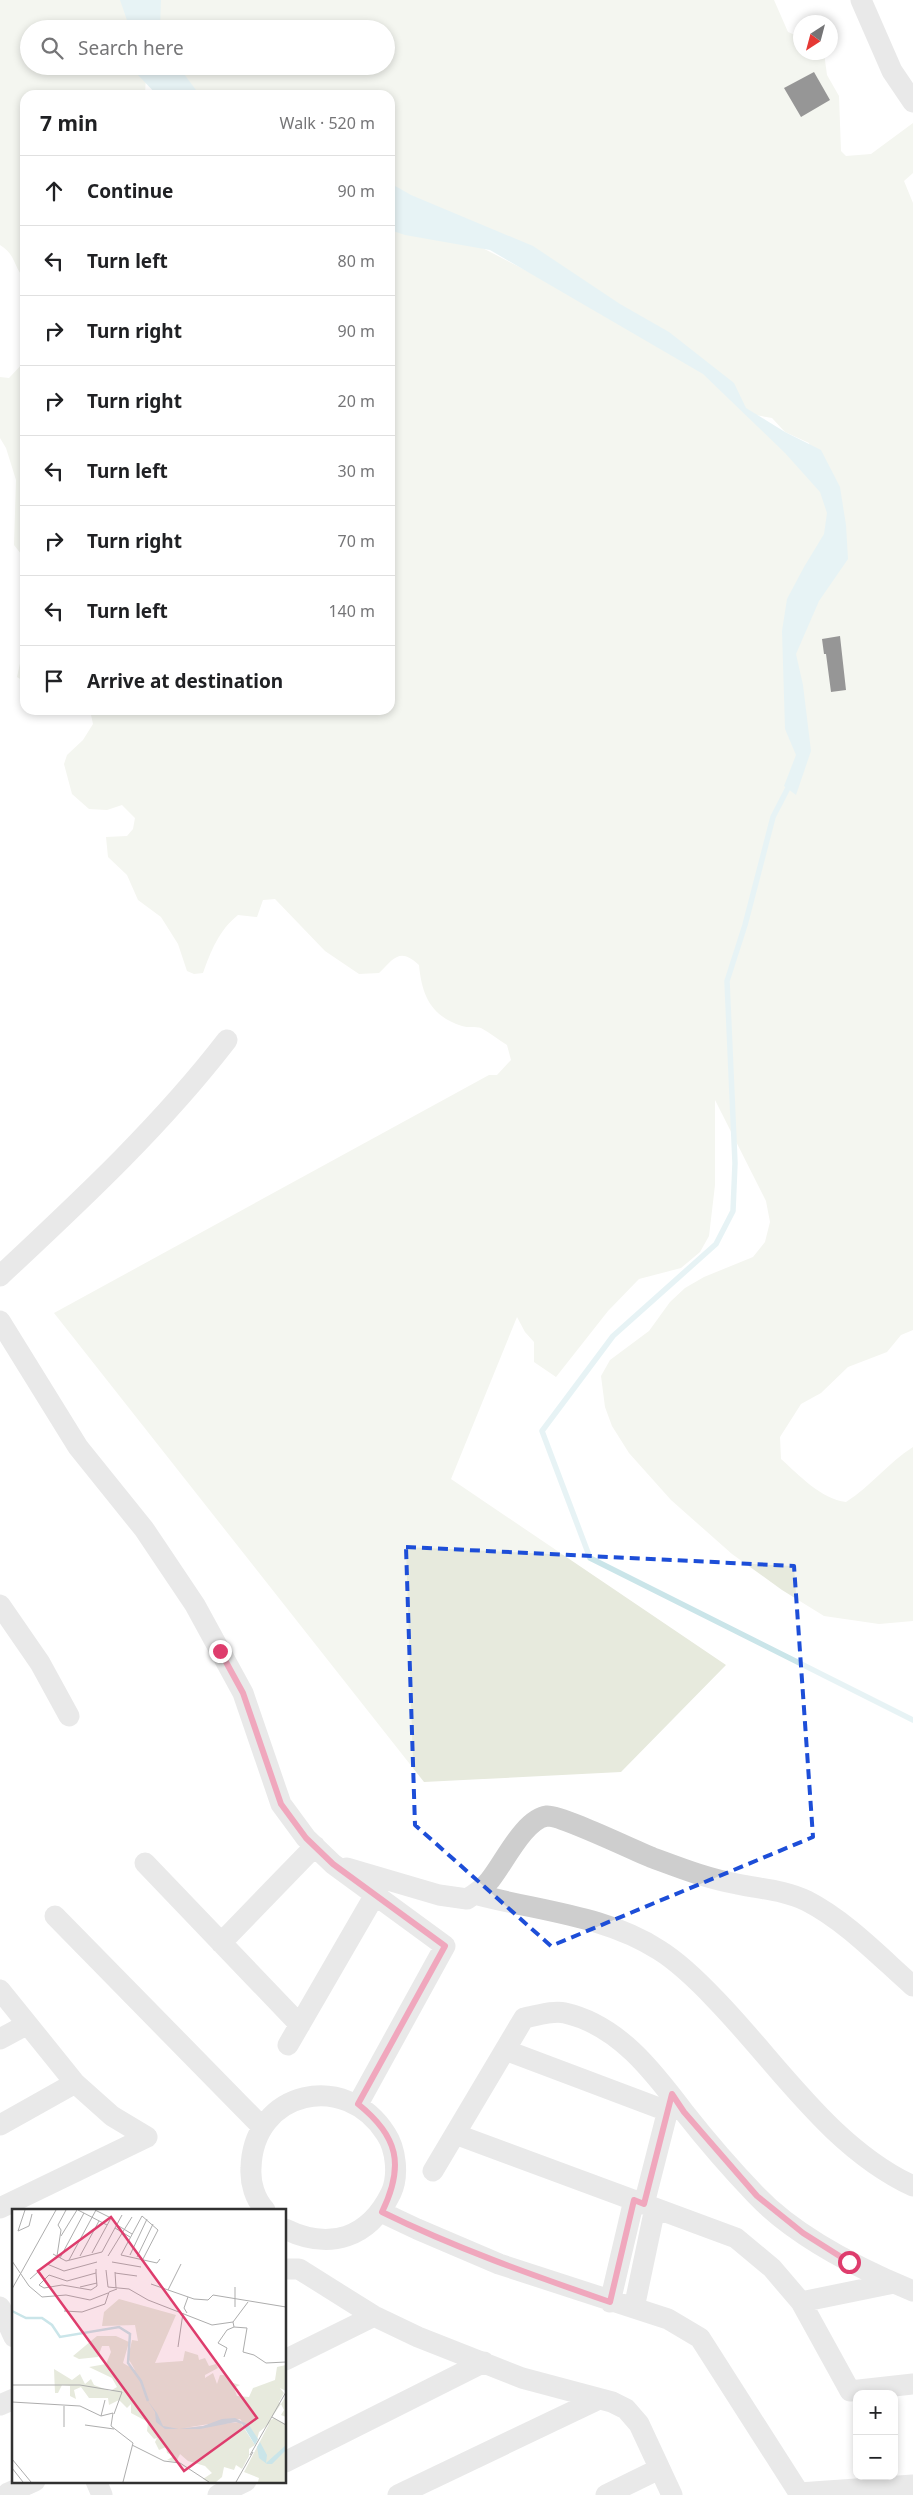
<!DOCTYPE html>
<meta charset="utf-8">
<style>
:root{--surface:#fff;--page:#f6f6f6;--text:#202124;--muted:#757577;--line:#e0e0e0}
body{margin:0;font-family:"Noto Sans",sans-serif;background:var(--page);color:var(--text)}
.controls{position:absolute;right:15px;bottom:15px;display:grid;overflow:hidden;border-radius:10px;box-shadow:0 2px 8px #0003}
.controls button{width:45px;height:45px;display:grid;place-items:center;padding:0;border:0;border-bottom:1px solid var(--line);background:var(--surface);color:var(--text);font:25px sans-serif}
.compass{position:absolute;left:793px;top:15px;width:45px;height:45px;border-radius:50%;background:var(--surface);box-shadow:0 2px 8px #0003;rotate:216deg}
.stop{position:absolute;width:15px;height:15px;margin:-11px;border:4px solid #de3d6d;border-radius:50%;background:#fff}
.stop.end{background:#de3d6d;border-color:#fff;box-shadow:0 1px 5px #0008}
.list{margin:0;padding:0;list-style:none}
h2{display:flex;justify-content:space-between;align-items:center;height:65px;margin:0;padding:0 20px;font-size:21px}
h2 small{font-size:16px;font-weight:400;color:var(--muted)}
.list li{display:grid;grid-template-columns:32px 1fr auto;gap:15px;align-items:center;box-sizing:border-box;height:70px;padding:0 20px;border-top:1px solid var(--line)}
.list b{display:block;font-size:19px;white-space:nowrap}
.list em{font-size:16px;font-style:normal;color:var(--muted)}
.icon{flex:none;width:28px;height:28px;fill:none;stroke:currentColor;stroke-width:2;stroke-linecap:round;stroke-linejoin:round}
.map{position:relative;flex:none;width:913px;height:2495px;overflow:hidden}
.search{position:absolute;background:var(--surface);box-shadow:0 2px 8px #0003;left:20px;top:20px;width:375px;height:55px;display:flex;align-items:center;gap:12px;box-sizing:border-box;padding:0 18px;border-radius:28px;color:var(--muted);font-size:19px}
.panel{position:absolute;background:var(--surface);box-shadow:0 2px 8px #0003;left:20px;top:90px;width:375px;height:625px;border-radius:15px}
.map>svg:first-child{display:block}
.green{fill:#e7eadd;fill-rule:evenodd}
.water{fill:#cae5e9}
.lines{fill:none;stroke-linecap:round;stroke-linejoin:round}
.stream{stroke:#cae5e9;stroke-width:5.5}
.building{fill:#181818}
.minor{stroke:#cecece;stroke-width:21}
.route{stroke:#de3d6d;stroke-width:6}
.marked{fill:none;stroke:#1d4ed8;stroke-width:4;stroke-dasharray:10 6;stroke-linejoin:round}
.inset-river{fill:none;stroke:#cae5e9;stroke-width:2.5}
.inset-road{fill:none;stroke:#adadad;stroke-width:1}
.view{fill:#de3d6d;fill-opacity:0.15;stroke:#de3d6d;stroke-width:2.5}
.inset-edge{fill:none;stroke:#313131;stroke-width:2.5}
</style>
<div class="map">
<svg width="913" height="2495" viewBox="0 0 913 2495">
<rect width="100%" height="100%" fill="#fff"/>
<path class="green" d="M0 0H136L138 29H29V66H143L146 75 145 95H25V279C12 265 17 256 0 245Z
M154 0H774L788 32 800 37V52L824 53 827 75 839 96 841 151 846 156 871 154 913 123V173L904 181 913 203V1330L901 1335 887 1352 848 1367 821 1393 801 1404 780 1437 781 1459C799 1475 821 1499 846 1502 871 1486 888 1463 913 1447V1621L879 1624 824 1616 782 1590 732 1554 671 1500 629 1453 612 1426 605 1407 601 1376 610 1360 649 1331 670 1302 685 1288 704 1277 753 1257 765 1242 770 1222 766 1201 715 1100V1185L709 1236 700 1252 681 1268 639 1279 608 1311 556 1377 534 1362V1342L525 1332 517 1317 451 1479 726 1665 621 1772 424 1782 54 1313 489 1075H497L511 1060 507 1045C499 1040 490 1033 481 1028 475 1026 468 1028 462 1026 431 1016 422 996 419 965 400 947 394 958 379 973L359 974 325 951 275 899 263 900 257 917 238 915C219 930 211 951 203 973L194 974 187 971 178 944 161 917 138 900 127 875 108 857 106 837 127 836 133 829 135 818 122 805 107 810 89 809 72 794 64 764 67 755 83 740 93 724 90 710H390V217L465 239 667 343 390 194V95H200L166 66H386V29H152ZM750 414 772 418 785 432 809 443 813 462Z
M25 361V559L14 545 16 480 6 448 0 438V377L9 378Z
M25 641V682L17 677Z"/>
<path class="water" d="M120 0H161L160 29H130Z
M137 66H178L196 90 219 95H157L138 75Z
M390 183 411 195 533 246 620 304 669 332 734 383 746 408 785 432 821 450 840 487 846 525 848 559 819 601 796 654 803 685 811 751 796 795 784 786 796 755 785 729 782 631 787 599 804 567 824 534 827 513 820 492 785 453 703 374 490 250 405 235 390 230Z"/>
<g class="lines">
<path class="stream" d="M790 784 773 817 745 925 727 981 735 1163 733 1211 716 1244 613 1336 542 1431 590 1558 913 1720"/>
</g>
<path class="building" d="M814 72 830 100 801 117 784 88Z
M840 636 846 690 831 692 826 654H824L822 639Z"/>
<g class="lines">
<path class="minor" d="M861 0 892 71 913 102
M0 1276C80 1201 160 1127 227 1040
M0 1321 78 1447 144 1529 195 1605 243 1693 281 1804 306 1838 333 1864 445 1946 358 2104
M0 1605 40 1663 69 1716
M145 1863 300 2025
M347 1868 439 1895 467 1899C475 1894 484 1888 490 1880 504 1863 524 1819 547 1816 561 1815 635 1851 653 1858 680 1868 708 1879 737 1884 760 1889 785 1890 807 1901 846 1921 880 1957 913 1986
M475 1894C537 1911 605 1915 659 1950 680 1963 699 1982 716 2000 778 2064 831 2148 913 2186
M55 1916 262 2127
M221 1943 315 1846
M0 1990 75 2083 112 2116 147 2137
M0 2039 26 2025
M288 2045 376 1893
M505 2050 667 2111
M0 2125 75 2083
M455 2134 736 2238 772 2268 801 2302 850 2391 913 2384
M433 2171 524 2018C536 2016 553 2010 565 2013 618 2025 653 2071 684 2112 706 2140 731 2169 756 2195 796 2237 860 2269 913 2291
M644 2204 671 2098
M0 2208 147 2137
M265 2210C255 2199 250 2183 251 2168 253 2090 346 2070 386 2134 396 2149 399 2176 391 2193 369 2238 330 2251 285 2229
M381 2212 417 2229 499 2264 668 2319 700 2338 799 2493 913 2485
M285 2269H299L374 2316 418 2337 522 2378 612 2402 626 2409 639 2424 672 2495
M610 2302 634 2200
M801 2302 894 2283
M0 2307 14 2337
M634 2308 655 2208
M285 2360 374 2316
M0 2405 14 2399
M285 2462 484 2362
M96 2481 102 2495
M9 2495 8 2493 35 2481
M218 2495 246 2481
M398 2495 599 2399
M606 2495 659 2469"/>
</g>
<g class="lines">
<path class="route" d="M220 1651 243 1693 281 1804 306 1838 333 1864 445 1946 358 2104C398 2136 405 2165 382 2212 455 2248 532 2275 610 2302L634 2200 644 2204 672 2094 684 2112 757 2196 803 2233 849 2262"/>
</g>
<path d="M0 0H913V2495H0ZM406 1547 794 1566 813 1837 551 1946 415 1825Z" fill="#fff" fill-opacity=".55" fill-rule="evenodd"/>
<path class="marked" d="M406 1547 794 1566 813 1837 551 1946 415 1825Z"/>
<g transform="translate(12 2209)">
<rect width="274" height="274" fill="#fff"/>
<path d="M107 90 164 106 143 154 171 152 173 142 186 146 187 151 193 149 197 157 204 155 206 159 193 166V169L201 164 205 175 208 166H212L218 173 228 176 222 179 225 187 237 188 241 179 263 171 265 158 274 156V182L268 179 272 184 267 193 269 195 274 187V208L269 206 272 201 269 195 257 212 262 209 274 215V273H246L247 269 232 263 257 215 247 223 245 231 228 210 172 219 228 213 243 236 237 240V247L230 260 224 256 222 261 212 258 210 268 204 273H196L191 270 200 264 193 257 176 252 168 245 164 253 155 251 162 247 155 244 154 238 147 241 143 233 145 229 142 230 135 222 136 213 119 204V195L115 199 107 191 97 196 96 189H77L69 178 62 181 64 190 58 187V177L50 176 46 184H43L42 160 60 171 68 165 73 175 79 170 82 176 98 182 105 178 100 169 77 158 94 155 99 143 97 137H90L86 148 67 150 61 147 85 127H104L117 133 111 154 123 161 116 149 120 131 126 132 123 116 90 117 92 103Z" fill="#e7eadd"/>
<path d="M135 191 145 204 151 217 167 220 191 217 210 210 223 209 237 216 246 230 243 236 230 215 224 213 188 220H153L144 213 143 203ZM248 233 255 246 254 254 274 236V241L260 255H255L247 249 245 238Z" fill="#cae5e9"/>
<path class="inset-river" d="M0 102 14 109H30L40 116 48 128 107 118 118 125 116 154 129 172 136 192"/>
<path class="inset-road" d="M66 1 95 16M105 16 120 25M103 19 118 28M6 22 17 17 20 5M6 22 13 1M49 27 65 1M80 44 99 9 83 1M41 45 54 52 90 43 110 6M118 46 135 10M45 47 49 21 46 16 54 1M68 47 87 12M96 47 120 8M125 48 141 15M48 49 72 4M131 50 146 21 130 7 109 46 145 54 148 50M57 51 84 1M0 52 17 77 30 88 54 86 78 91 96 84M100 53 129 58M84 60V64L85 77 79 81 50 76 32 79 27 76 37 66 55 72 84 64M94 61 96 78 117 80 136 91 200 116 221 113M103 63 104 79M103 64 125 67M18 70 35 55 52 62 85 53M139 75 182 90 196 91 201 86 274 98M68 78 85 74M0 80 44 1M156 81 169 55M223 98V78M52 102 70 103 93 95 97 83 105 80M175 104 172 99 176 88M222 118 235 119 231 143 242 146 254 154 274 153M166 138 171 104M212 148 215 139 206 134 215 121 222 118 221 113 236 93M0 176H68L110 183 102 205M0 193 68 197 89 207 101 204 99 217 121 234 111 273M89 207 93 191M260 208 274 216M73 216 102 220M52 218V197M120 236 152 252 168 254 197 273M238 246 274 183M0 250 19 273M0 259 11 273M224 273 241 243"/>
<path class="view" d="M99 8 245 209 172 262 26 62Z"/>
<rect width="274" height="274" class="inset-edge"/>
</g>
</svg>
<div class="controls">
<button>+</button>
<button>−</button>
</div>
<svg class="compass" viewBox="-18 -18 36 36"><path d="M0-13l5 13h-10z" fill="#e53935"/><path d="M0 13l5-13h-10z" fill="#757577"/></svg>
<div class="stop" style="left:849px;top:2262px"></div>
<div class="stop end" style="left:220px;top:1651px"></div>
<div class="search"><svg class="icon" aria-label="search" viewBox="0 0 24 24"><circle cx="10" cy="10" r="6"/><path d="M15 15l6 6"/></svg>Search here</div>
<section class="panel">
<h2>7 min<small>Walk · 520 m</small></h2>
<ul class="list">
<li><svg class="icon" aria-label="ahead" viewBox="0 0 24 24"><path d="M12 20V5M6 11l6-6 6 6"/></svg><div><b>Continue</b></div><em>90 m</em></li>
<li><svg class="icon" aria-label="left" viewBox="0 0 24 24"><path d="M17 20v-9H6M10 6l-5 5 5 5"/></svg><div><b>Turn left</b></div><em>80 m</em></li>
<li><svg class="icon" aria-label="right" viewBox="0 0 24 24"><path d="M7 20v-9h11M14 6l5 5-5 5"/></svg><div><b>Turn right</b></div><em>90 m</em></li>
<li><svg class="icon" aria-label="right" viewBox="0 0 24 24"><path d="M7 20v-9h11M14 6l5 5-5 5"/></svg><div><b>Turn right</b></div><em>20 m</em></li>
<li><svg class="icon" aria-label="left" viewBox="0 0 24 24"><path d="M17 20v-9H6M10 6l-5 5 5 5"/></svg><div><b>Turn left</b></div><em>30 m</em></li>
<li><svg class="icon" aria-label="right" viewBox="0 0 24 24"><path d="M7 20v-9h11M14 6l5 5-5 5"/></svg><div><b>Turn right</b></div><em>70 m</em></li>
<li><svg class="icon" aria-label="left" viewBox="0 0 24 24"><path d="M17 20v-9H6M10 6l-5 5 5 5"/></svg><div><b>Turn left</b></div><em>140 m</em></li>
<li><svg class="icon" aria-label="arrive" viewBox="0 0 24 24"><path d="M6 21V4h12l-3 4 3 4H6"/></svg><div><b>Arrive at destination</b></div></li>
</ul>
</section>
</div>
